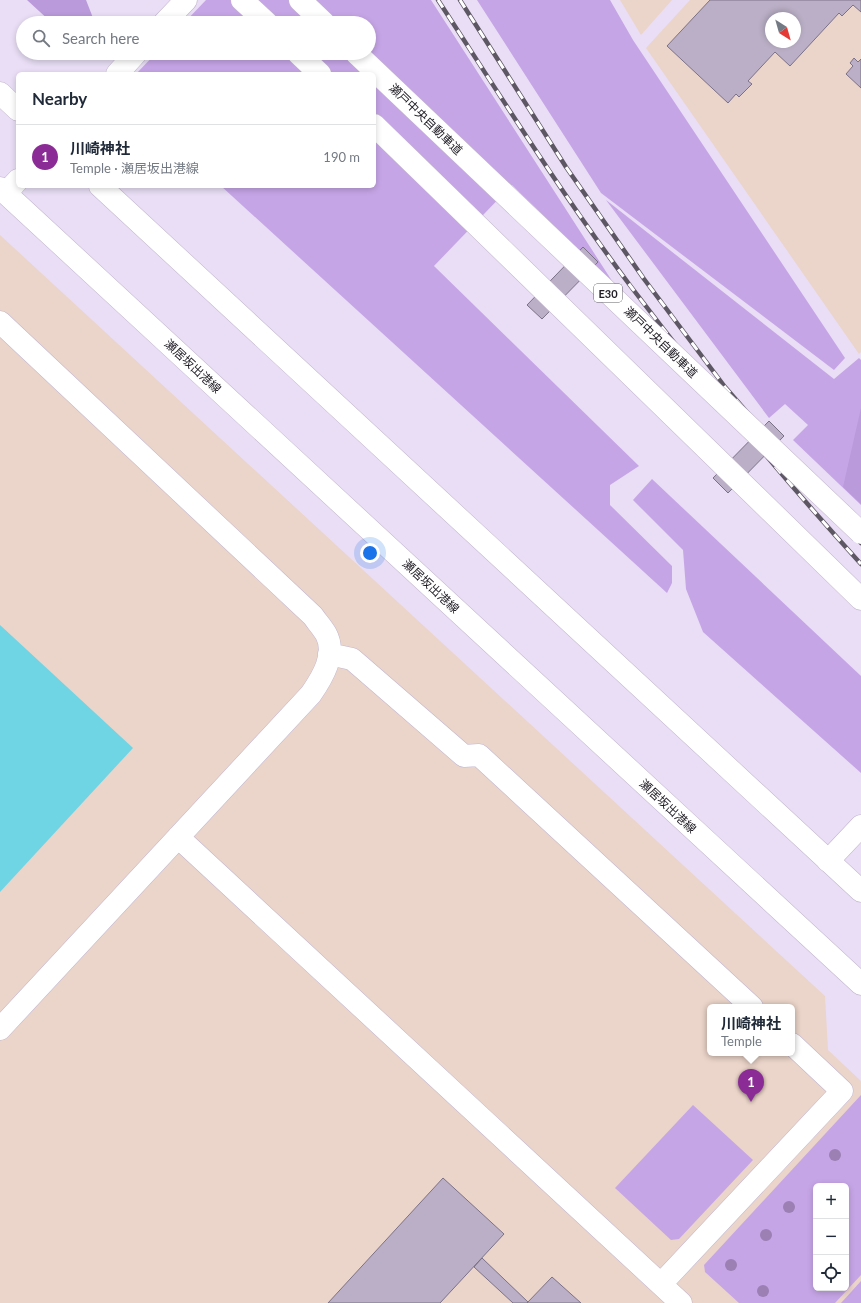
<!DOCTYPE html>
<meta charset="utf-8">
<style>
:root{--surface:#fff;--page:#f6f6f7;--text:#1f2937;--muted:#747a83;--line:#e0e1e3;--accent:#8b2b95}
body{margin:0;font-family:Lato,"Noto Sans JP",sans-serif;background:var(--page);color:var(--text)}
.controls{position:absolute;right:12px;bottom:12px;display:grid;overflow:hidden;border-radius:6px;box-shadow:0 2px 6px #0003}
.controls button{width:36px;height:36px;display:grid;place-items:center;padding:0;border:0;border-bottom:1px solid var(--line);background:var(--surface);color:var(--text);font:20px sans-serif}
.compass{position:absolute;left:765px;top:12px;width:36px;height:36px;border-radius:50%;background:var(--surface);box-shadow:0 2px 6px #0003;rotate:143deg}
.you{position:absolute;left:370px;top:553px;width:14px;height:14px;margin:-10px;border:3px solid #fff;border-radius:50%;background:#1a73e8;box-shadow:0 0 0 6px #1a73e833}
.badge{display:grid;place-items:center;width:26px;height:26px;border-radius:50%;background:var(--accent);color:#fff;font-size:13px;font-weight:700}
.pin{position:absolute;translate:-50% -33px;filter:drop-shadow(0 1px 2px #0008)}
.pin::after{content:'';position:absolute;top:21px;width:14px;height:12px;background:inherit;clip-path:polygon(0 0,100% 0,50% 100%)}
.popup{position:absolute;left:707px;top:1004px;width:88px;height:52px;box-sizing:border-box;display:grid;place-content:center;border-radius:6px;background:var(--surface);filter:drop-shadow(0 1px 3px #0005);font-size:13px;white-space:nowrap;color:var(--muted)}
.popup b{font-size:15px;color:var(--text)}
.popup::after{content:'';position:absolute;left:50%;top:100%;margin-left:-8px;border:8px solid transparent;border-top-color:var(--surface)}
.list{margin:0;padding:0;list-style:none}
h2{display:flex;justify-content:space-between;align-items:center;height:52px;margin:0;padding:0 16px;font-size:17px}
h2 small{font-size:13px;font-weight:400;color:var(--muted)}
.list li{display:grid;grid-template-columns:26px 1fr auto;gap:12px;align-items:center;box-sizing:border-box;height:64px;padding:0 16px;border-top:1px solid var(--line)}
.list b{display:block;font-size:15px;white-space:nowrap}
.list p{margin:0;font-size:13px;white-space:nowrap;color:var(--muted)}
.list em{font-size:13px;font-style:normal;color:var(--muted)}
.icon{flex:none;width:22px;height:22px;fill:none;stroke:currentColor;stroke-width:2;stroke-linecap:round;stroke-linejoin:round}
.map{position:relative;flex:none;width:861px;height:1303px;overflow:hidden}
.search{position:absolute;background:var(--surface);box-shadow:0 2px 6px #0003;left:16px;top:16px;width:360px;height:44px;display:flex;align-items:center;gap:10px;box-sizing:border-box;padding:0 14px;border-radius:22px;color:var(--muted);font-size:15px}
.panel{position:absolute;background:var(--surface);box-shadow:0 2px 6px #0003;left:16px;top:72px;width:360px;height:116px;border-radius:6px}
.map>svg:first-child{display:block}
.industrial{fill:#ebd4c9;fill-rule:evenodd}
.green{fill:#c6a5e6;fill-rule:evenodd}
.forest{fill:#ba9ada}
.water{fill:#6fd4e4}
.building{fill:#baafc6;stroke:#7c7287;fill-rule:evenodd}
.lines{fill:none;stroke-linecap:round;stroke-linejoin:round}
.minor-casing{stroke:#c2b6cd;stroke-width:23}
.major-casing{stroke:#c2b6cd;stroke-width:23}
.highway-casing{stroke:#c2b6cd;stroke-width:23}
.minor{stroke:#fff;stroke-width:22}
.major{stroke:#fff;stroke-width:22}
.highway{stroke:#fff;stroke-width:22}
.rail-casing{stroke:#5d5763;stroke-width:4.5}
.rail{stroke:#fff;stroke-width:3;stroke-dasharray:9;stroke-linecap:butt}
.highway-bridge-casing{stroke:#c2b6cd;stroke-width:23;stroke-linecap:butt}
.highway-bridge{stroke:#fff;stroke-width:22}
.tree{fill:#9c80b4}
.labels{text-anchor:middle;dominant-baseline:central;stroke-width:3.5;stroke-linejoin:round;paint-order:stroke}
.shield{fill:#fff;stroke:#636066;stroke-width:1}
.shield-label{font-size:11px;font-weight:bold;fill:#201c24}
.street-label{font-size:12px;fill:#201c24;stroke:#fff}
</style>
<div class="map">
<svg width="861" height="1303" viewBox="0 0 861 1303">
<rect width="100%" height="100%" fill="#e9def5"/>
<path class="industrial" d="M620 0H672L641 35Z
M690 0H861V352L859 354 646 48ZM771 18H795V42H771Z
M0 235 825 996 828 1050 861 1081V1303H0ZM710 1007H792V1053H710ZM816 1186H846V1288H816Z"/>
<path class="green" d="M206 0H431L614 284 512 185 434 266 639 466 610 485V505L672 566V583L667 593 221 186H374V74H136L156 53H369V23H184Z
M477 0H610L633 40 845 358 834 370 601 193Z
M606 200 834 379 859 358 861 360V505L793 440 808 425 785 404 769 418Z
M652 479 861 676V773L703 632 686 589 683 550 633 500Z
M861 1095V1275L835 1303H739L705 1272 704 1265ZM816 1186H846V1288H816Z
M693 1105 753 1160 679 1239 671 1240 615 1188Z
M861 1281V1303H841Z"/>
<path class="forest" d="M27 0H86L95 23H52Z
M861 408V504L843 487Z"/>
<path class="water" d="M0 625 133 748 0 892Z"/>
<path class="building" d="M710 0H861V12L853 5 842 16 839 13 790 66 775 52 748 81 752 84 739 97 736 94 728 103 667 46ZM771 18H795V42H771Z
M854 58 858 62 861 59V88L846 74 853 66 850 63Z
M583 247 598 262 542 319 527 305Z
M769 421 784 436 728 493 713 478Z
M443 1178 504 1234 440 1303H328Z
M482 1258 528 1302 527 1303H513L474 1267Z
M552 1277 581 1303H527Z"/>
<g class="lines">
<g class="minor-casing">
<path id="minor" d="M164 23 186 0
M117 74 136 53
M6 193 18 180
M0 322 313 616C317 622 322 627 326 634 337 654 322 678 311 694L0 1029
M329 654 352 659 464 756 479 755 752 1007
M178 837 681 1303
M828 861 861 826
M661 1284 842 1091 792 1044"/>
</g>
<g class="major-casing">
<path id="major" d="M0 93 18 110
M100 186 861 891
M0 188 861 984"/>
</g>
<g class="highway-casing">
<path id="highway" d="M242 0 267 23
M300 0 324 23
M298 53 320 74
M374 125 861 599"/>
</g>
<use href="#minor" class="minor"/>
<use href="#major" class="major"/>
<use href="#highway" class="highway"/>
<g class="rail-casing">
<path id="rail" d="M438 0C501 97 563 196 632 288 704 383 781 476 861 564
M460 0 566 167 644 279 725 387 861 543"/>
</g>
<use href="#rail" class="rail"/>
<g class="highway-bridge-casing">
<path id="highway-bridge" d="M356 53 861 533"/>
</g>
<use href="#highway-bridge" class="highway-bridge"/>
</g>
<g class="tree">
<circle cx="835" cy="1155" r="6"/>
<circle cx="789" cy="1207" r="6"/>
<circle cx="766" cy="1235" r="6"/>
<circle cx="731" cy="1265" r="6"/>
<circle cx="763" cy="1291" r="6"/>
</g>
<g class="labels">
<rect class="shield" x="594" y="284" width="28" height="18" rx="3"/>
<g class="shield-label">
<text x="608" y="293">E30</text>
</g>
<g class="street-label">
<text transform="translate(426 119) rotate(44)">瀬戸中央自動車道</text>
<text transform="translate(661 342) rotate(44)">瀬戸中央自動車道</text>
<text transform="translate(193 366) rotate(43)">瀬居坂出港線</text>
<text transform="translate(431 586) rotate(43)">瀬居坂出港線</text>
<text transform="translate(668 806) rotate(43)">瀬居坂出港線</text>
</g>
</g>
</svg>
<div class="controls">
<button>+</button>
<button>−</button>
<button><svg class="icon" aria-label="locate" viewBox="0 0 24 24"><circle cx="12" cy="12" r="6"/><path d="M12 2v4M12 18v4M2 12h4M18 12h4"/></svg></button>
</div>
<svg class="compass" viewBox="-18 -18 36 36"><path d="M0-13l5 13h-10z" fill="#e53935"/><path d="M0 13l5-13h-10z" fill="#747a83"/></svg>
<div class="you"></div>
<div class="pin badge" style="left:751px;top:1102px">1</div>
<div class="popup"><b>川崎神社</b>Temple</div>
<div class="search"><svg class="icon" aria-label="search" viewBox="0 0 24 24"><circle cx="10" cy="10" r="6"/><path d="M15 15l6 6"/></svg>Search here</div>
<section class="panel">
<h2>Nearby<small></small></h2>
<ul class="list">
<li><span class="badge">1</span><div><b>川崎神社</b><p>Temple · 瀬居坂出港線</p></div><em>190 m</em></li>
</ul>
</section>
</div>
